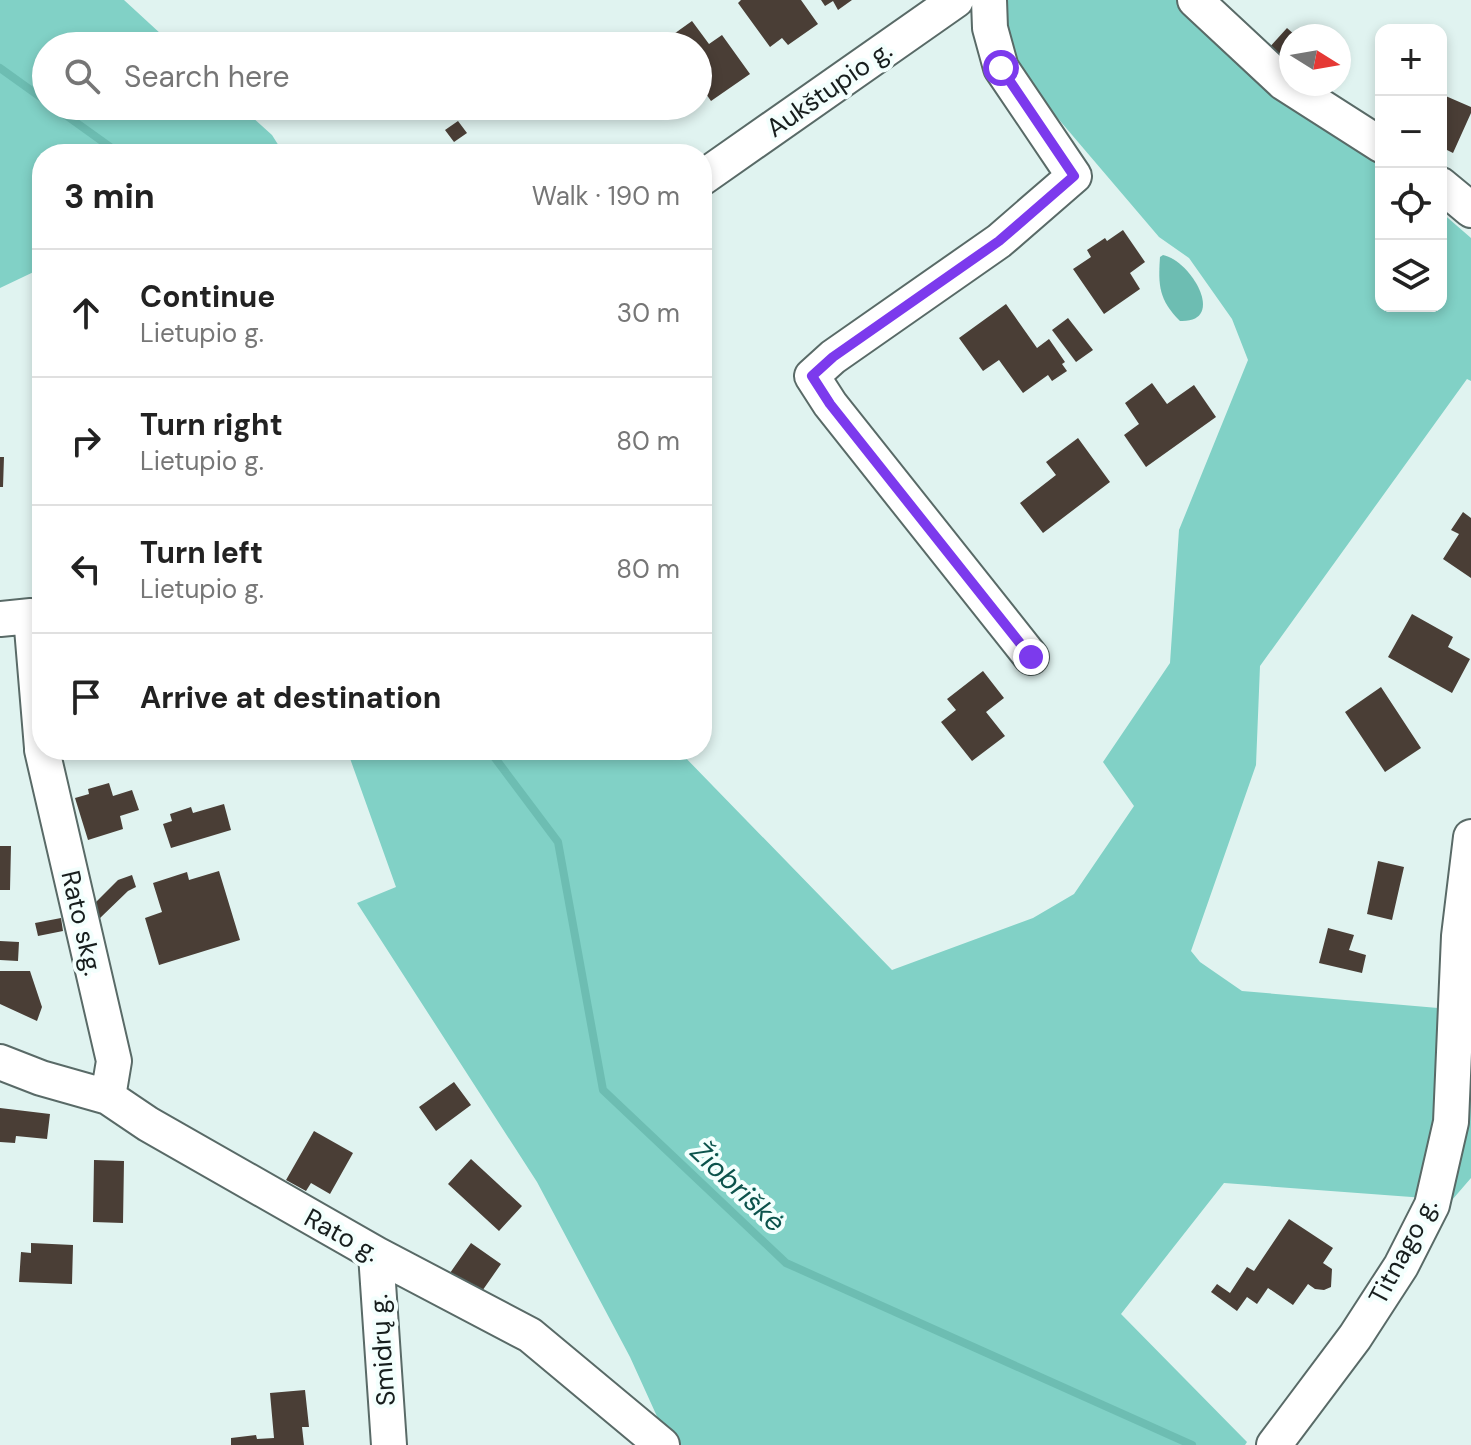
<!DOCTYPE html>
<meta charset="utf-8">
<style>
:root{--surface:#fff;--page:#f6f6f6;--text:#222;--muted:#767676;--line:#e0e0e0}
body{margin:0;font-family:"DM Sans",sans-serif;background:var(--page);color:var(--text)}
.controls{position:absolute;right:24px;top:24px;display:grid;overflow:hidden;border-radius:16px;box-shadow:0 4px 12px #0003}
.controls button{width:72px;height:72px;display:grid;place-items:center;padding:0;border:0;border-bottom:2px solid var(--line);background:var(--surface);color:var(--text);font:40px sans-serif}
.compass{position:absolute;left:1279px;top:24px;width:72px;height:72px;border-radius:50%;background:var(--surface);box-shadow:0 4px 12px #0003;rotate:101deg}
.stop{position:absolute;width:24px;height:24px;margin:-18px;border:6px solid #7c3aed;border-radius:50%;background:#fff}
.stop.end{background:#7c3aed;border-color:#fff;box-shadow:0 2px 8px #0008}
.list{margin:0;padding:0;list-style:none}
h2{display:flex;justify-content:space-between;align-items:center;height:104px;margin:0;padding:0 32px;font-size:34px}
h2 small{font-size:26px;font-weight:400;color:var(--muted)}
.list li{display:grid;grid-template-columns:52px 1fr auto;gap:24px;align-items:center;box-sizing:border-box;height:128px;padding:0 32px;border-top:2px solid var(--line)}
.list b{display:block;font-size:30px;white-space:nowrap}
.list p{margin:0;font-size:26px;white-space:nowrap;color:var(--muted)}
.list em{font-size:26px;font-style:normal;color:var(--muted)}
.icon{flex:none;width:44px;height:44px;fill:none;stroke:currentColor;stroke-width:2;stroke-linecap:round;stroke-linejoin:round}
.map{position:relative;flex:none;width:1471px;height:1445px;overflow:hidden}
.search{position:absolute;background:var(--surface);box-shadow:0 4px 12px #0003;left:32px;top:32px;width:680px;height:88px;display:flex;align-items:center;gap:20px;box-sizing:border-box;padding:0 28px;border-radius:44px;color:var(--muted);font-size:30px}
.panel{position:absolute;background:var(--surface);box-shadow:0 4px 12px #0003;left:32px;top:144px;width:680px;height:616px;border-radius:32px}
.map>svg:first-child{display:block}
.forest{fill:#81d1c6}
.water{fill:#6dbdb2}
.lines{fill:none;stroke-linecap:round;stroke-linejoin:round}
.stream{stroke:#6dbdb2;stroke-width:8}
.building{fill:#4a3e36}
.minor-casing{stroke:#596a67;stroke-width:38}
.minor{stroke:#fff;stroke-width:34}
.route{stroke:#7c3aed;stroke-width:10}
.labels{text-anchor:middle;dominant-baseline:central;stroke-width:8;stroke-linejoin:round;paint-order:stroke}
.street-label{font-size:26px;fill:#171e1d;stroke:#f3fffd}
.water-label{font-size:28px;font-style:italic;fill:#0c534c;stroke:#f3fffd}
</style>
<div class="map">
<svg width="1471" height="1445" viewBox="0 0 1471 1445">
<rect width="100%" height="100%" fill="#e0f3f0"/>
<path class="forest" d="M0 0H124L174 46H46V106H240L272 135 284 154H42V268L0 288Z
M1006 0H1183L1278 89 1381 165V306H1441V212L1471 238V381L1467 379 1260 666 1256 765 1191 951 1200 962 1242 991 1438 1008 1463 828 1471 829V1178L1452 1200 1224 1183 1121 1314 1247 1442 1245 1445H670L630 1357 537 1182 357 903 396 887 347 750H678L892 970 1033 918 1074 894 1134 806 1103 762 1170 663 1179 530 1248 360 1232 319 1189 258 1159 237 1032 88 1010 49 1004 5Z"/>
<path class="water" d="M1163 255C1192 261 1227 323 1180 321 1159 300 1158 286 1160 257Z"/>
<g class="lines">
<path class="stream" d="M0 68 46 101
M53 106 120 154
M489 750 558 842 603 1090 786 1263 1192 1445"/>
</g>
<path class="building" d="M741 0H801L818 24 788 45 782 38 770 47 738 3Z
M821 0H852L838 10 833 1 825 6Z
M692 21 709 44 722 35 750 74 711 101 704 91 698 95V46H657Z
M1287 28 1296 36H1291V69L1268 49Z
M1441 94 1471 107V113L1453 153 1441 147Z
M458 121 467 133 454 142 445 130Z
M1123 230 1145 262 1130 273 1140 289 1104 314 1073 269 1091 257 1087 250 1105 238 1107 241Z
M1006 304 1037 348 1049 339 1065 362 1062 364 1067 371 1052 381 1048 375 1023 393 999 360 983 371 959 338Z
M1068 318 1093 350 1076 362 1052 330Z
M1152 383 1167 404 1194 385 1216 417 1146 467 1124 435 1139 424 1125 403Z
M1078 438 1110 482 1043 533 1020 503 1056 475 1046 462Z
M0 457H4L3 487H0Z
M1463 512 1471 518V578L1443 559 1459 534 1451 530Z
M1412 614 1453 637 1448 647 1470 659 1452 693 1388 657Z
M983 671 1004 698 986 712 1005 736 972 761 941 722 956 710 947 699Z
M1381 687 1421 748 1385 772 1345 712Z
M109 783 113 796 132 790 139 810 120 816 123 829 88 840 75 798 89 794 88 789Z
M224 804 231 830 171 848 163 824 172 821 170 814 191 807 193 813Z
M0 846H11L10 890H0Z
M1378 861 1404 867 1392 920 1367 914Z
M219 871 240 940 159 965 145 918 162 912 153 883 187 872 189 880Z
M132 875 136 887 128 891 99 919 89 909 118 880Z
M61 918 63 931 38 936 35 923Z
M1328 928 1354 935 1349 950 1366 955 1362 973 1319 963Z
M0 941 19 942 18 961 0 960Z
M0 971H30L42 1007 37 1021 0 1004Z
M454 1082 471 1105 436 1131 419 1107Z
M0 1108 50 1114 47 1139 16 1136 15 1143 0 1142Z
M314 1131 353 1153 330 1194 311 1183 306 1191 286 1180Z
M471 1159 522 1206 499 1231 448 1184Z
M94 1160 124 1161 123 1223 93 1222Z
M1289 1219 1333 1248 1323 1263 1332 1269 1331 1287 1324 1290 1315 1289 1308 1284 1293 1305 1268 1288 1257 1304 1247 1297 1237 1311 1211 1292 1217 1284 1230 1293 1247 1267 1254 1271Z
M31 1243 73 1245 72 1284 19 1282 21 1252 31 1253Z
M471 1243 501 1264 480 1294 450 1273Z
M305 1390 309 1427H302L304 1445H231V1438L256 1435 257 1439 274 1438 270 1393Z"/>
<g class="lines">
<g class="minor-casing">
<path id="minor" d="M989 0 990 28 1001 68 1074 176 999 241 833 357 812 376 830 404 1031 657
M1195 0 1284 83 1381 145
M702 178 956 0
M1441 185 1471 210
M0 619 31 616 42 748
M42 750 114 1061 108 1097
M0 1062 41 1078 108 1097 148 1124 376 1254 530 1335 662 1445
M376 1254 389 1445
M1274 1445 1355 1337 1401 1266 1432 1205 1451 1122 1459 936 1471 837"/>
</g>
<use href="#minor" class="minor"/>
</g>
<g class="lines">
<path class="route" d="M1001 68 1074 176 999 241 833 357 812 376 830 404 1031 657"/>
</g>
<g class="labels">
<g class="street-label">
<text transform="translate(829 89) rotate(-35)">Aukštupio g.</text>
<text transform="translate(82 923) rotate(77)">Rato skg.</text>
<text transform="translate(342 1235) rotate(29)">Rato g.</text>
<text transform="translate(1403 1251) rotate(-62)">Titnago g.</text>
<text transform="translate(382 1350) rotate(-94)">Smidrų g.</text>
</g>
<g class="water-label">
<text transform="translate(738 1187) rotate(43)">Žiobriškė</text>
</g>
</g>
</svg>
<div class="controls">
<button>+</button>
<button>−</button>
<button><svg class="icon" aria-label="locate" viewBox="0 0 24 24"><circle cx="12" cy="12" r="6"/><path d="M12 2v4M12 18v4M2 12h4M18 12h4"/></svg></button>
<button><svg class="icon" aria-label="layers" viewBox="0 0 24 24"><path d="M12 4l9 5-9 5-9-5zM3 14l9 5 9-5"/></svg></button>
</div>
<svg class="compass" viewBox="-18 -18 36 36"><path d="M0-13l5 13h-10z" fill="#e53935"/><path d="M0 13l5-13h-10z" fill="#767676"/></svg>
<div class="stop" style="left:1001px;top:68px"></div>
<div class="stop end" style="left:1031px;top:657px"></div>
<div class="search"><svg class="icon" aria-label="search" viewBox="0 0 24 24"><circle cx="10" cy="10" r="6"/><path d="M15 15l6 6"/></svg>Search here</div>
<section class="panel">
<h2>3 min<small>Walk · 190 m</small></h2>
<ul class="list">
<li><svg class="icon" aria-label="ahead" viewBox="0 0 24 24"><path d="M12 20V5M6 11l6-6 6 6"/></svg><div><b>Continue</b><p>Lietupio g.</p></div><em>30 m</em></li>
<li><svg class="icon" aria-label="right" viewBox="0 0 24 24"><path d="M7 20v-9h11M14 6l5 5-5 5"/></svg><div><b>Turn right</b><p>Lietupio g.</p></div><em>80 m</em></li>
<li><svg class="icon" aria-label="left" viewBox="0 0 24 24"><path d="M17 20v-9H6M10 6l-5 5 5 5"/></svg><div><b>Turn left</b><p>Lietupio g.</p></div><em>80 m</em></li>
<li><svg class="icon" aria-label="arrive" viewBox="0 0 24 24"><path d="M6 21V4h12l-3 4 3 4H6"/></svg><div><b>Arrive at destination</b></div></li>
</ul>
</section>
</div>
